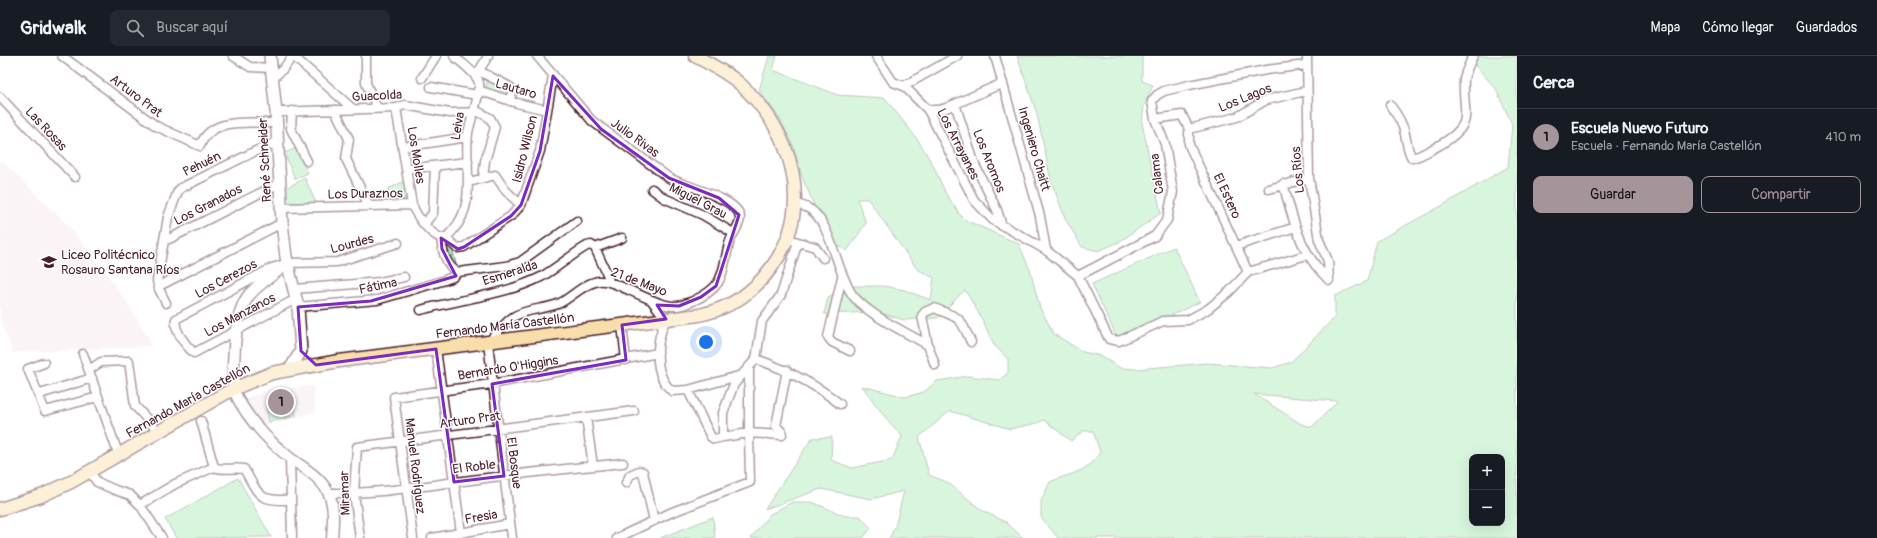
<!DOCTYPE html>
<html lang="es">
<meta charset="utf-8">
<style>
:root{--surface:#171b24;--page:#242831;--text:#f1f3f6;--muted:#9ea1a6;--line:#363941;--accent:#a6949b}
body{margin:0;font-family:Pangolin,sans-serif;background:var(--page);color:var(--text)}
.controls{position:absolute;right:12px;bottom:12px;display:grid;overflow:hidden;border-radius:8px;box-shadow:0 4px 16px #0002}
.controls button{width:36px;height:36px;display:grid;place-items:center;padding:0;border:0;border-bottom:1px solid var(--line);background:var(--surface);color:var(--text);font:20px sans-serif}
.you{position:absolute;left:706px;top:286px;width:14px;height:14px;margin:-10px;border:3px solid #fff;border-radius:50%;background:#1a73e8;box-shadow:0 0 0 6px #1a73e833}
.badge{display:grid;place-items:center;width:26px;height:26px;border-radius:50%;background:var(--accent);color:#111;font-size:13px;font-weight:700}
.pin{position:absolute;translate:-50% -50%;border:2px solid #fff;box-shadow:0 1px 4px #0006}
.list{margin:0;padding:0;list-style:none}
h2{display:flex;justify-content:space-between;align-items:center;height:52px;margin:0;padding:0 16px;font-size:17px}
h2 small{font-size:13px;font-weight:400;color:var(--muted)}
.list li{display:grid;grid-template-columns:26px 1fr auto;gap:12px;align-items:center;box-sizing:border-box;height:56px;padding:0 16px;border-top:1px solid var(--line)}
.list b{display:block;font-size:15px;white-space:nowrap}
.list p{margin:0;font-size:13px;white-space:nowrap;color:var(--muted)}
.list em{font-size:13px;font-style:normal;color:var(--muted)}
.actions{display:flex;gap:8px;padding:12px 16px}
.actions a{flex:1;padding:9px 0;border:1px solid var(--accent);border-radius:8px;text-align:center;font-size:14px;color:var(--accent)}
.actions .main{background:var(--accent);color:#111}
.icon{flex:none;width:22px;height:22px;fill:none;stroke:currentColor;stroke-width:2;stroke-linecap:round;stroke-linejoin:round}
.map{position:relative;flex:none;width:1517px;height:482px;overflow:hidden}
header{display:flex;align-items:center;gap:24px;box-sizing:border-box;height:56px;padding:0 20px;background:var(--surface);border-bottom:1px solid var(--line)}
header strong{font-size:19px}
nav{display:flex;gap:22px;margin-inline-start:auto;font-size:14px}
.search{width:280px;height:36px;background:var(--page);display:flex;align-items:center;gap:10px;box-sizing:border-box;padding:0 14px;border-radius:8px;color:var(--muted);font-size:15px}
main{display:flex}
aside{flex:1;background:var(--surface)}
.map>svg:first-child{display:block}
.built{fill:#f7e7ee}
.green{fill:#a8eab4;stroke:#798470;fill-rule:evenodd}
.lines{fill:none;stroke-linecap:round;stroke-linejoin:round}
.minor-casing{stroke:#4a1f2b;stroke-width:11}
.tertiary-casing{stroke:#4a1f2b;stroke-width:13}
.secondary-casing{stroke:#4a1f2b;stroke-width:14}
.primary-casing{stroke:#4a1f2b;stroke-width:15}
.minor{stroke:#fff;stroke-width:8}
.tertiary{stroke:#fff;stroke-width:10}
.secondary{stroke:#fff;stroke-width:11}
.primary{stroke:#f8deab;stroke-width:12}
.marked{fill:none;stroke:#7b2cbf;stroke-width:3;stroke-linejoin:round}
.labels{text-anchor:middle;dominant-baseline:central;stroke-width:3;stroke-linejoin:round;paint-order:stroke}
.street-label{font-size:13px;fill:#4a1f2b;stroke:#fff}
.poi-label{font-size:13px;fill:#4a1f2b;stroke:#fff;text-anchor:start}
</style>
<header>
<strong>Gridwalk</strong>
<div class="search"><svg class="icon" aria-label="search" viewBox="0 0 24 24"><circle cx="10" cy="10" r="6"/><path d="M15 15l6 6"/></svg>Buscar aquí</div>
<nav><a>Mapa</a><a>Cómo llegar</a><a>Guardados</a></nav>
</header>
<main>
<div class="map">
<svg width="1517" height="482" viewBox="0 0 1517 482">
<rect width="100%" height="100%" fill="#fff"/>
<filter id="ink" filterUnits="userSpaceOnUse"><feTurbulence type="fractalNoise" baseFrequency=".025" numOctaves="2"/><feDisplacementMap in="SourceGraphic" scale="8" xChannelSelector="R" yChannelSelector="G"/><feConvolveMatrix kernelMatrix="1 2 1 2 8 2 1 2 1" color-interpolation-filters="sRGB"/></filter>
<g filter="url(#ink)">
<path class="built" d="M0 103 70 171 124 241 149 282 150 290 13 297 0 263Z
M313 330 316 356 262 369 246 350 247 342 264 335Z"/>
<path class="green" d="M769 0H777L773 14 838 39 885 42 918 84 933 109 946 138 963 163 1019 188 1030 214 1040 252 1054 278 1083 296 1101 300 1120 312 1136 313 1207 307 1272 312 1291 306 1335 261V240L1367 225 1377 185 1445 148 1508 111 1512 68 1496 33 1467 0H1517V482H1058L1041 461V445L1050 426C1072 416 1086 418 1100 396L1093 375H1083L1071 385 1044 364 1038 367 1010 373 950 355 919 381 929 419 947 426 983 455 1006 466 1023 482H889L895 471 904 435 871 443 821 433 765 453 812 382 832 381 831 404 852 412 892 404 902 380 885 361 862 330 905 341 924 336 937 325 968 320 999 324 1008 317V303L994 289 982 263 965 234 937 262 904 264 878 256 824 258 828 241 849 230H884L904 234 931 244 934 222 917 213 868 143H857L866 167 847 195 829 184 802 121 793 89 780 63 759 34ZM1254 338 1336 345 1337 346 1312 371 1301 368ZM1472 401H1502V467H1472Z
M1017 0H1142V25L1153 29 1144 50 1142 67 1161 157 1119 186 1098 195 1082 191 1066 164 1051 125 1037 58Z
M489 22 510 32 508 39 485 32Z
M297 92 308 117 295 123 284 97Z
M305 122 316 147H285L284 133Z
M405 125 407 143 390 145 388 133Z
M446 187 453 196 456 208H452L444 189Z
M1174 191 1200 246 1118 284 1092 228Z
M293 344 296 360 269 366 266 351Z
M238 422 271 481 176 482 165 463Z
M792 446H812L845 460H860L871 472 863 482H751L769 459Z
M713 461 715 482H660Z"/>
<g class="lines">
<g class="minor-casing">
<path id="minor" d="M62 0 156 70 200 90C211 60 251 67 277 67
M233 0 250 11 272 12
M293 0 353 53
M366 0V27L377 52
M876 0 893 26 904 30 928 54 974 144 993 164 1046 194 1078 220 1109 283 1119 285 1163 265 1188 264 1208 253 1229 236 1248 216 1307 199
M995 0 1040 160 1046 194
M1307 0 1309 122 1319 184 1328 205 1329 224
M479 15 510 31 512 36 510 45
M477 18 488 0
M273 22 283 13 293 0
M422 22 436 0
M904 30 957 0
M431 31 477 39
M478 34 517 47 547 54
M0 41 75 121
M955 48 975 109 997 154 1002 170
M1390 49C1396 57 1403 67 1405 78 1407 87 1407 93 1412 102 1422 100 1430 94 1440 89 1477 67 1462 59 1464 23 1465 16 1470 7 1473 0
M396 52 412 149C417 161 429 177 441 182
M335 54 349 83 346 103 369 150
M928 54H939L946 52 1003 27
M292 55 291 73 307 105
M276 56 396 52 405 49 450 57 479 56 490 62 495 71 485 105 483 122
M1155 63 1182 59 1189 73V89L1248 216
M1189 73 1237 61 1266 44 1306 35
M403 91 467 81
M406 113 468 106
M469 126 495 119 506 135 521 149
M1283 128C1294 165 1299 196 1329 224
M652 133 664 142 703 159 733 177
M1269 133 1309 122
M796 148C800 149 804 150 808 152 831 163 837 220 854 241 872 261 905 276 928 289
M282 152 412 149
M425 167 433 157 435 110
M441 182C447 182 450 178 453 174 477 149 464 107 468 77 470 65 481 37 479 27 477 17 461 7 454 0
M441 182C442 194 446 211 458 216
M446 182 457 192 464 191 511 160 521 149 540 95 553 20
M169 183 280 127
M798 186 815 191 823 202
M1236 190 1296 171
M595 192 608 220 609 226
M458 216 506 210 520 206 577 165
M1078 220 1155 180 1167 164 1173 136 1165 88 1155 63 1152 45 1157 39 1164 35 1189 29 1266 14 1306 9
M842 221 828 281 832 286 850 295
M163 228 282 167
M295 233 380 226 404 221
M296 243 194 297C186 290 173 273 176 263L272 212 288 207 337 206 398 187
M652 245 666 263C656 284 652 318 672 335L688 334 742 319
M166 247 159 233 157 225 168 161 178 135 181 132 266 90 278 87
M298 251 377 244 442 225 453 221 458 216
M421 254C457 244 508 238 541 221 557 212 571 199 587 190L591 189 595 192 622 182
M622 269 626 304
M436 293 461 477
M83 298 119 400
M756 303C787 314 814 327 840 348
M44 307 28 313 45 355 98 341
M935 309 928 289 922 260 925 256 934 252C961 263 959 259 971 286
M749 311V377L782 379 781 375 776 370 787 314
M89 314 101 306 129 305 135 350 159 376
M688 334 711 381 714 383 723 381
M40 338 92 322
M586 361 593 410
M201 365 214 411C222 415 234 411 244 413 260 440 257 445 291 444
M290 402 292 482
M90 416 97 426 115 434 130 439 140 449 162 482
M626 427 630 419 639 415 643 416 654 465
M329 437C379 438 422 430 471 424 522 417 573 412 623 407
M140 449 175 428 214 411
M360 482 354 437 357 391 634 355
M413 482 394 341 492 328 658 297
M432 482 510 468
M512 482 488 287C496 278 504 267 513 261 527 252 545 254 560 247 572 241 584 227 599 225 607 224 615 228 622 231 635 236 660 250 673 250 680 251 686 247 693 245 726 230 721 218 729 188 731 179 739 171 740 163 742 143 683 130 669 122L592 65 537 0
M617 482 670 457 750 426 749 377 723 381V357L734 328 756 303 762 265 781 239 798 186 788 183"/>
</g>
<g class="tertiary-casing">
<path id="tertiary" d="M233 333C245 360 266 383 290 402 304 412 319 420 328 436 335 450 333 468 332 482"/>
</g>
<g class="secondary-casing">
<path id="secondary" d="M270 0 276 56 282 167 286 201 298 251 301 295 290 313
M233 333C234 306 232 261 249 239 259 227 275 217 288 207"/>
</g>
<g class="primary-casing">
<path id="primary" d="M0 453 41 440 71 426 233 333 272 317 339 305 699 259C729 253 753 237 771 212 816 151 793 75 739 27 726 16 710 8 695 0"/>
</g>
<use href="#minor" class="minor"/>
<use href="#tertiary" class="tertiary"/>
<use href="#secondary" class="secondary"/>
<use href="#primary" class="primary"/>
</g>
</g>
<path d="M0 0H1517V482H0ZM553 20 601 73 669 122 719 142 739 159 716 230 701 241 679 250 657 249 666 263 622 269 626 304 492 328 504 420 454 426 436 293 316 309 301 295 298 251 371 245 456 220 442 193 441 182 458 193 464 191 511 160 521 149 540 95Z" fill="#fff" fill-opacity=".55" fill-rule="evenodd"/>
<path class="marked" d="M553 20 601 73 669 122 719 142 739 159 716 230 701 241 679 250 657 249 666 263 622 269 626 304 492 328 504 420 454 426 436 293 316 309 301 295 298 251 371 245 456 220 442 193 441 182 458 193 464 191 511 160 521 149 540 95Z"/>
<defs>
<g id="school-bare" transform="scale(1.2)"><path d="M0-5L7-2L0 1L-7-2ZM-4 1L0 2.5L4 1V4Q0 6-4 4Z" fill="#4a1f2b" stroke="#fff" stroke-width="2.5" paint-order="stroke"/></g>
</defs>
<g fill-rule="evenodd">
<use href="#school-bare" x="49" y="206"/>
</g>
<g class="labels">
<g class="street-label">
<text transform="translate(516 33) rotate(16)">Lautaro</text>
<text transform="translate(136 40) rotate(37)">Arturo Prat</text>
<text transform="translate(377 40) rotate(-3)">Guacolda</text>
<text transform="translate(1245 42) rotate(-22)">Los Lagos</text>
<text transform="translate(458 70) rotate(-80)">Leiva</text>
<text transform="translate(46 73) rotate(47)">Las Rosas</text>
<text transform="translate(635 82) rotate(36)">Julio Rivas</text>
<text transform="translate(958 88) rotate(63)">Los Arrayanes</text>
<text transform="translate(525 93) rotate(-76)">Isidro Wilson</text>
<text transform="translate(1034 93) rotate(74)">Ingeniero Chaitt</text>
<text transform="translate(416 99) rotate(81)">Los Molles</text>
<text transform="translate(265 104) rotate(-93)">René Schneider</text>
<text transform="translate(989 105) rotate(68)">Los Aromos</text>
<text transform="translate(202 108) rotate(-26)">Pehuén</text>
<text transform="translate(1298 114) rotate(-95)">Los Ríos</text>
<text transform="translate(1157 118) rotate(-97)">Calama</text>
<text transform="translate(365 138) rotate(-1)">Los Duraznos</text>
<text transform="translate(1227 140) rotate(65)">El Estero</text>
<text transform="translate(698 145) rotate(27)">Miguel Grau</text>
<text transform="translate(208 149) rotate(-27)">Los Granados</text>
<text transform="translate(352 188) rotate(-15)">Lourdes</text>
<text transform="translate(510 217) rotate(-18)">Esmeralda</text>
<text transform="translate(226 223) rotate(-28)">Los Cerezos</text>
<text transform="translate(639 226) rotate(21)">21 de Mayo</text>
<text transform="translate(378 230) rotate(-12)">Fátima</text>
<text transform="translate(240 259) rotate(-28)">Los Manzanos</text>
<text transform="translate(505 270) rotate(-7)">Fernando María Castellón</text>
<text transform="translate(508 312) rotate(-9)">Bernardo O'Higgins</text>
<text transform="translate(188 345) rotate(-29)">Fernando María Castellón</text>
<text transform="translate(470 364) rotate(-8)">Arturo Prat</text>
<text transform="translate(514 407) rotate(83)">El Bosque</text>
<text transform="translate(415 410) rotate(83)">Manuel Rodríguez</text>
<text transform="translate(474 411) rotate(-7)">El Roble</text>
<text transform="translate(345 437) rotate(-92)">Miramar</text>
<text transform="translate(481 461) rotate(-10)">Fresia</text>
</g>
<g class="poi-label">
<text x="61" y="199">Liceo Politécnico<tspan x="61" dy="15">Rosauro Santana Ríos</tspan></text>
</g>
</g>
</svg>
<div class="controls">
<button>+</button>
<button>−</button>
</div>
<div class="you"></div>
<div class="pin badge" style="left:281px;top:346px">1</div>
</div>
<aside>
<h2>Cerca<small></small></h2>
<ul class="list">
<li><span class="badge">1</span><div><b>Escuela Nuevo Futuro</b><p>Escuela · Fernando María Castellón</p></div><em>410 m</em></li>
</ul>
<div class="actions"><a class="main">Guardar</a><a>Compartir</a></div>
</aside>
</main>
